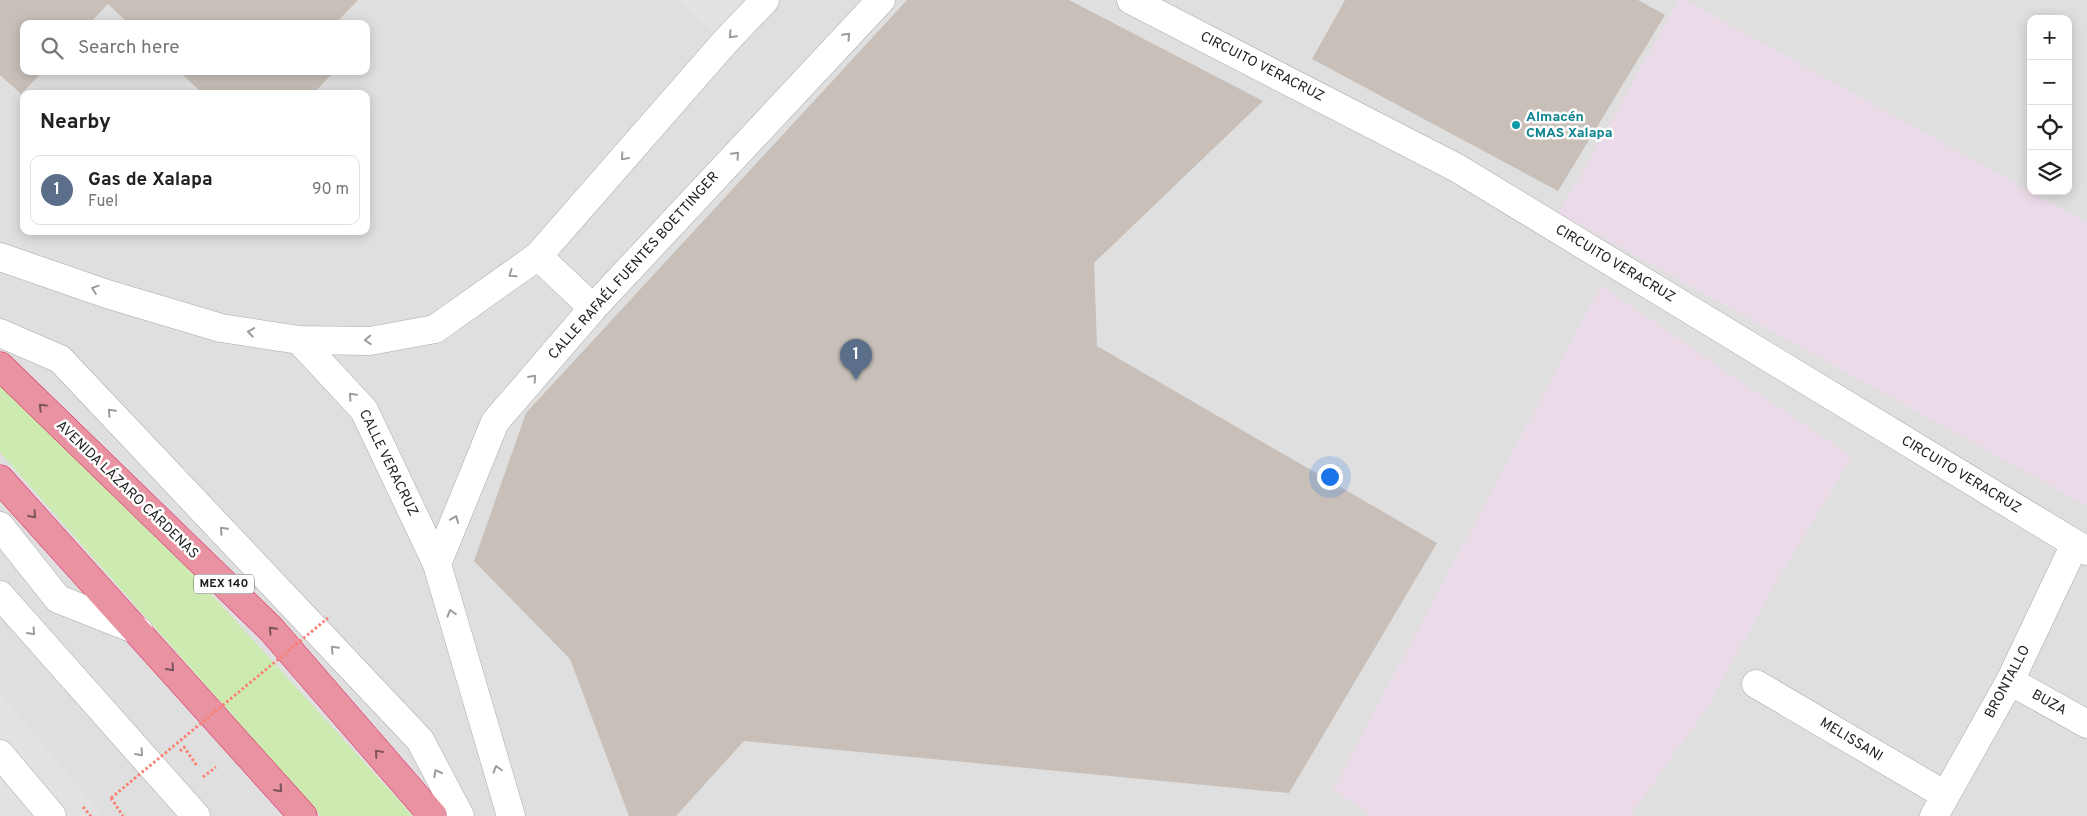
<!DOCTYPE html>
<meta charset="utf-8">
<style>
:root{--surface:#fff;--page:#f6f6f6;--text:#222;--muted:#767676;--line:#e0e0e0;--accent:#1a73e8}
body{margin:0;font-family:Overpass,sans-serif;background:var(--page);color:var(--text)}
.controls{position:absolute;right:15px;top:15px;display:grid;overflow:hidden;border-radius:10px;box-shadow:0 2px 12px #0003}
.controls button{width:45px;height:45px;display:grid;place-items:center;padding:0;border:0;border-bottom:1px solid var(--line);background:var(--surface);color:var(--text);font:25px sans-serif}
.you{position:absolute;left:1329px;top:476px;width:18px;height:18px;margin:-12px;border:4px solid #fff;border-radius:50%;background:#1a73e8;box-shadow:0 0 0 8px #1a73e833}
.badge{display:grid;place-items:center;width:32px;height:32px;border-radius:50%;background:var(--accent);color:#fff;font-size:16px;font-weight:700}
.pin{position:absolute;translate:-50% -41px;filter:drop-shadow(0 1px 2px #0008)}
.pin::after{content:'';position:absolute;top:26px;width:18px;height:15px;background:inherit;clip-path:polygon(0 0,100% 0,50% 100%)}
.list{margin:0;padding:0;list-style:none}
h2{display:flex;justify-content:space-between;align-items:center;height:65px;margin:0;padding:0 20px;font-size:21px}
h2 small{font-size:16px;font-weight:400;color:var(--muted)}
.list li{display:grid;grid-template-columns:32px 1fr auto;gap:15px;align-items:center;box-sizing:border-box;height:70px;margin:0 10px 10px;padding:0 10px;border:1px solid var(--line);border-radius:10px}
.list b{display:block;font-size:19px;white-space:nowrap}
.list p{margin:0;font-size:16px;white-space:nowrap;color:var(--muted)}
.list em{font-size:16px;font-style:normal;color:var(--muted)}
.icon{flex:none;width:28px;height:28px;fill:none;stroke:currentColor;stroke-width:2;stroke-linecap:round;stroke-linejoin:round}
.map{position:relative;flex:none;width:2087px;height:816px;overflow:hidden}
.search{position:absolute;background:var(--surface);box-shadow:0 2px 12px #0003;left:20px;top:20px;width:350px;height:55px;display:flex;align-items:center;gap:12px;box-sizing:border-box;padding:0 18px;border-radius:10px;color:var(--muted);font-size:19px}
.panel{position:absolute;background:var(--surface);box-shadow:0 2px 12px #0003;left:20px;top:90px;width:350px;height:145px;border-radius:10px}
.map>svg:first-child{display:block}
.residential{fill:#e0dfdf;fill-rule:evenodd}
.industrial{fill:#ebdbe8}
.grass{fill:#cdebb0}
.parking{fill:#e2e2e2}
.building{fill:#c7bfb8}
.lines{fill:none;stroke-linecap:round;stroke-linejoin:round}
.minor-casing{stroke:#a9a9a9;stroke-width:29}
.highway-casing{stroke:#dc2a67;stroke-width:29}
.path{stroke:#fa8072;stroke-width:3;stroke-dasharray:2.5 2.5;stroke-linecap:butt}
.minor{stroke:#fff;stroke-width:28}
.highway{stroke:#e892a2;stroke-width:28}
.path-bridge{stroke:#fa8072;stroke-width:3;stroke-dasharray:2.5 2.5;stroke-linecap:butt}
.oneway{stroke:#9c9c9c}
.oneway2{stroke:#7b545c}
.culture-dot{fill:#0f9aa8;stroke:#fff;stroke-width:2}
.labels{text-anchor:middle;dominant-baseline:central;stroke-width:5;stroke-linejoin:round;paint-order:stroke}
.shield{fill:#fff;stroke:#646464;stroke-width:1}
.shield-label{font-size:12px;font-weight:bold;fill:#222}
.street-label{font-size:14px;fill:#222;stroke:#fff}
.culture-label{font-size:14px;font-weight:bold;fill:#0d838f;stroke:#fff;text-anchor:start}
</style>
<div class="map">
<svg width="2087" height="816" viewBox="0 0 2087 816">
<rect width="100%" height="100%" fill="#f2efe9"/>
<path class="residential" d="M0 0H2087V816H0ZM2031 19H2068V191H2031ZM24 24H366V71H24ZM24 94H366V231H24Z"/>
<path class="industrial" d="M1679 0H1685L2087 223V506L1559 213Z
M1601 286 1852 457 1777 581 1708 706 1630 816H1373L1333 789Z"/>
<path class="grass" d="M0 362 413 816H321L0 452Z"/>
<path class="parking" d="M678 0H765L724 43Z
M0 693 103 816H0Z"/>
<path class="building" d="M0 0H358L335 24H129L108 4 89 24H24V71H43L21 94 0 75Z
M907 0H1069L1263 101 1094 263 1097 346 1437 543 1289 793 744 741 676 816H629L570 659 474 561 526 413Z
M1345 0H1638L1665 15 1558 191 1312 59Z
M179 71H335L313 94H203Z"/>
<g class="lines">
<g class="minor-casing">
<path id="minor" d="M1131 0 1457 168 2087 551
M538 256 593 308
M0 257 107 294 221 328 299 340 370 341 435 329 538 256 724 43 765 0
M0 333 60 359 420 740 460 816
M299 340 364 410 437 564 511 816
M0 526 58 599 139 631
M437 564 495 422 593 308 881 0
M0 595 196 816
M2010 681 2087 724
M1756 684 1945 795
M0 754 52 816
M1934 816 2010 681 2075 544"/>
</g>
<g class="highway-casing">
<path id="highway" d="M0 366 271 629 433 816
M0 479 303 816"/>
</g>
<path class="path" d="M180 751 184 747 197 766
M203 777 216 767
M111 798 123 816
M83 807 91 816"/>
<use href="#minor" class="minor"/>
<use href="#highway" class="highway"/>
<path class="path-bridge" d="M111 798 328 618"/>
</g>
<defs><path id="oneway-chevron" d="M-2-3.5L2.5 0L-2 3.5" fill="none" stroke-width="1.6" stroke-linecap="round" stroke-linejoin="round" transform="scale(1.25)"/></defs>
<g class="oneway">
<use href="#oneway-chevron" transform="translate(732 35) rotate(133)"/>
<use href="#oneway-chevron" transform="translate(847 36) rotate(-47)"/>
<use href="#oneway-chevron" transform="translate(736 155) rotate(-47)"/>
<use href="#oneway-chevron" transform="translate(624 157) rotate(131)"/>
<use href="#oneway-chevron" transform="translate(512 274) rotate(145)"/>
<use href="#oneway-chevron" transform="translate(95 289) rotate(-161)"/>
<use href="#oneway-chevron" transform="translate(251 332) rotate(-171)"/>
<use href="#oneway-chevron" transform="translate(368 340) rotate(176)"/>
<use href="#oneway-chevron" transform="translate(533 378) rotate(-49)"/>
<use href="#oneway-chevron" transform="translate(352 396) rotate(-133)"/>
<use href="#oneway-chevron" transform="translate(111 412) rotate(-133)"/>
<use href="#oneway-chevron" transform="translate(455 519) rotate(-68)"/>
<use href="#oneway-chevron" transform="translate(223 530) rotate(-133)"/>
<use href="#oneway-chevron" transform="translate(451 613) rotate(-106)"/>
<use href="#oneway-chevron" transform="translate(32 632) rotate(48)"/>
<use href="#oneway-chevron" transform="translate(334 649) rotate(-133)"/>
<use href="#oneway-chevron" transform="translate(140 753) rotate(48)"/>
<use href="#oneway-chevron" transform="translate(497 769) rotate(-106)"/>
<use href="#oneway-chevron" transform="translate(437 773) rotate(-118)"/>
</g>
<g class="oneway2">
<use href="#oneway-chevron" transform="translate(42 407) rotate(-136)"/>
<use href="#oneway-chevron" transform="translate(33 515) rotate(48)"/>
<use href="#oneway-chevron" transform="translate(272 630) rotate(-133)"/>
<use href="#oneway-chevron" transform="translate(171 668) rotate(48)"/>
<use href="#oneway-chevron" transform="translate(378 753) rotate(-131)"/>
<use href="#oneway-chevron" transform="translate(279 789) rotate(48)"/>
</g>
<circle class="culture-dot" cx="1516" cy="125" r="5"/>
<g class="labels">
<rect class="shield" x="194" y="574.5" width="60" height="19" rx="4"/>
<g class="shield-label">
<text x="224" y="584">MEX 140</text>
</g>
<g class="street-label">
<text transform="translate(1262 67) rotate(27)">CIRCUITO VERACRUZ</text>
<text transform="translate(1615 264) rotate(31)">CIRCUITO VERACRUZ</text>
<text transform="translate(634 266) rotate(-48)">CALLE RAFAÉL FUENTES BOETTINGER</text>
<text transform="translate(388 463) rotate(64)">CALLE VERACRUZ</text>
<text transform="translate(1961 475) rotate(31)">CIRCUITO VERACRUZ</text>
<text transform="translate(127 490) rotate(44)">AVENIDA LÁZARO CÁRDENAS</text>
<text transform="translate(2008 682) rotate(-62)">BRONTALLO</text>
<text transform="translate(2049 703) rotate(29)">BUZA</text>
<text transform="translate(1851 740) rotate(31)">MELISSANI</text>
</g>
<g class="culture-label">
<text x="1526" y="117">Almacén<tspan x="1526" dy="16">CMAS Xalapa</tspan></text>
</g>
</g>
</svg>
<div class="controls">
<button>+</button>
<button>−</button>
<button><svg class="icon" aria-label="locate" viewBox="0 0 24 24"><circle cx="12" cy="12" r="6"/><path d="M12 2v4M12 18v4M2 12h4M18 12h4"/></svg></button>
<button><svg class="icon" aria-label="layers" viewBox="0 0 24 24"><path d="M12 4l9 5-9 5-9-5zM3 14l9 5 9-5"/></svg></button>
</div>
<div class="you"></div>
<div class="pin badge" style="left:856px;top:380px;background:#5c6f8a">1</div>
<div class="search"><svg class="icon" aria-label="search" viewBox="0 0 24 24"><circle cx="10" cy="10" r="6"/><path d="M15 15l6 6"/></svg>Search here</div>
<section class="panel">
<h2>Nearby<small></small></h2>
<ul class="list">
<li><span class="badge" style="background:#5c6f8a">1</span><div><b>Gas de Xalapa</b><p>Fuel</p></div><em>90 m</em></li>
</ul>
</section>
</div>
